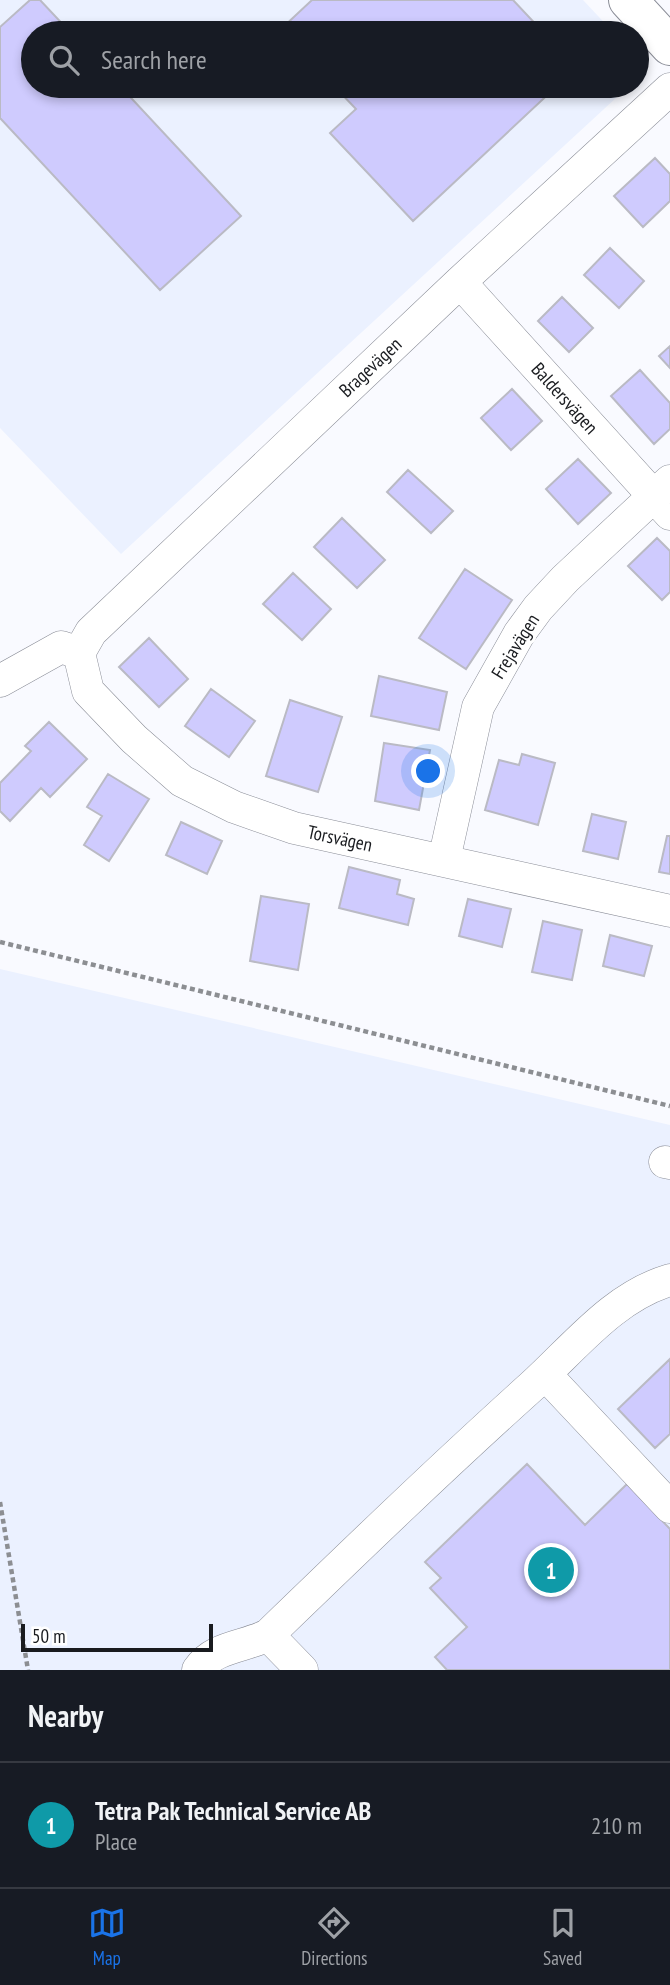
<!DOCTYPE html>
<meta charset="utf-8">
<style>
:root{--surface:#171b24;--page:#20242c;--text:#f1f3f6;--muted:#9ea1a6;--line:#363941;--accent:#1a73e8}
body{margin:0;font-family:"PT Sans Narrow",sans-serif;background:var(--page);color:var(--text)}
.scale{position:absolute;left:21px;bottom:18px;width:192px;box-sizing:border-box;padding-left:7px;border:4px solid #191b1f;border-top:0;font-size:19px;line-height:24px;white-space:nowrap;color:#191b1f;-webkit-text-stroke:5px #fff;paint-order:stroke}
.you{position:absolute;left:429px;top:772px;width:24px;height:24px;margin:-18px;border:5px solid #fff;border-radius:50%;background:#1a73e8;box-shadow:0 0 0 10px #1a73e833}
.badge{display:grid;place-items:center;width:46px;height:46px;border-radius:50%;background:var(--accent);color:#fff;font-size:23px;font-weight:700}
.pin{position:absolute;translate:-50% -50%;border:4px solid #fff;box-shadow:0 2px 7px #0006}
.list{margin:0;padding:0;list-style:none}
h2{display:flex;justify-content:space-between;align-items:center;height:91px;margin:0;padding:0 28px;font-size:30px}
h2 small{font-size:23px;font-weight:400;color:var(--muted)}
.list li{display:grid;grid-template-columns:46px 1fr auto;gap:21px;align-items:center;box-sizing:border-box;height:126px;padding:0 28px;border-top:2px solid var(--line)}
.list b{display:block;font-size:26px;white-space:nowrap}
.list p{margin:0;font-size:23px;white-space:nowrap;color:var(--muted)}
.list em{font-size:23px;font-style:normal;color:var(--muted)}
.icon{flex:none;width:38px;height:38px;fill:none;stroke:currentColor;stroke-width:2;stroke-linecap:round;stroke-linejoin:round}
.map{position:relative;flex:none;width:670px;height:1670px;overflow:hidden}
.search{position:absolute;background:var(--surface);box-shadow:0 4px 10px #0003;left:21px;right:21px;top:21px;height:77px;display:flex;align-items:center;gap:18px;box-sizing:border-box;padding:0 24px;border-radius:38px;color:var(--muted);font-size:26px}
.sheet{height:217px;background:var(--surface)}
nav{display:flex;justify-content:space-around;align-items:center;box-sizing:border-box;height:98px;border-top:2px solid var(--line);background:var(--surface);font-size:19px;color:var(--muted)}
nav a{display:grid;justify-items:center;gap:4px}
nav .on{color:var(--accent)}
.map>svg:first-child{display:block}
.built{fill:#ebf1ff}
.building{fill:#cfcbfe;stroke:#babac4;stroke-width:2}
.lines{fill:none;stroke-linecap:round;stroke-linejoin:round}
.minor-casing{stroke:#8a8d97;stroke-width:33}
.major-casing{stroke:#8a8d97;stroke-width:40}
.path{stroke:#8c8e92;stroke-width:4.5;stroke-dasharray:5 3.5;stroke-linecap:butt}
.minor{stroke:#fff;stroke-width:32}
.major{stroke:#fff;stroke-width:38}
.labels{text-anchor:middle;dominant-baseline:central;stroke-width:6;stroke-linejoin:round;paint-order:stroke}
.street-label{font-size:19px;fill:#191b1f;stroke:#fff}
</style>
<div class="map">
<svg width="670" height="1670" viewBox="0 0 670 1670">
<rect width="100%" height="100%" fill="#f9faff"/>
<path class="built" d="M0 0H583L614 33H33V86H629L121 554 0 428Z
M0 969 670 1125V1670H0Z"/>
<path class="building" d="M30 0H40L71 33H33V86H120L241 216 160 290 0 118V27Z
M312 0H513L544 33H285L281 29Z
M334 86H557L413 221 330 133 356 109Z
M655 158 670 174V201L643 227 614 196Z
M610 248 644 281 619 308 584 275Z
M562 297 593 328 569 352 538 321Z
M670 346V368L659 356Z
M640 370 670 403V429L654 444 611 396Z
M512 389 542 421 511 450 481 418Z
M578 459 611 493 578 524 546 489Z
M408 470 453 511 431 533 387 492Z
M342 518 385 560 357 588 314 547Z
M657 538 670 551V592L662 600 628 566Z
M465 569 512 600 466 669 419 638Z
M293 573 331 609 302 640 263 604Z
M149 638 188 679 159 707 119 667Z
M379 676 447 692 439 730 371 716Z
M211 689 255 721 229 757 185 726Z
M290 700 342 717 318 792 266 776Z
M49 722 87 759 50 797 41 788 10 821 0 811V783L31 751 25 746Z
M384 743 430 750 419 810 375 801Z
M522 754 555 763 538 825 485 810 499 760 519 765Z
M108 774 149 799 109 861 84 845 102 816 87 807Z
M592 814 626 822 618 859 583 851Z
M181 822 222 841 207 874 166 855Z
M667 836H670V874L659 872Z
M349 867 400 880 397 894 414 899 408 925 339 908Z
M261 896 309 904 298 970 250 961Z
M468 899 511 909 502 947 459 936Z
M543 921 582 930 572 980 532 972Z
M610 935 652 946 644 976 603 966Z
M670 1359V1434L655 1448 618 1409Z
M527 1464 585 1525 627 1484 670 1529V1670H447L435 1657 467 1627 430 1588 441 1578 425 1562Z"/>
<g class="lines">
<g class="minor-casing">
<path id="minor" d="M460 282 670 514
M79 653 91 632 460 282 670 89
M79 653 88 691 134 739 182 781 234 807 294 828 670 911
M0 681 61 647 79 653
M444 860 478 707 519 634 538 608 565 579 670 481
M665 1162 670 1163
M545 1374 670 1507
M198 1670C214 1646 245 1647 268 1635
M302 1670 268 1635C355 1551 442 1467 532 1386 575 1347 613 1297 670 1280"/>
</g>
<g class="major-casing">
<path id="major" d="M628 0 670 46"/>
</g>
<path class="path" d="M0 942 670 1106
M0 1502 28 1670"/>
<use href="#minor" class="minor"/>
<use href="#major" class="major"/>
</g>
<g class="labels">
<g class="street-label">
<text transform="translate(370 367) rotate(-43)">Bragevägen</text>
<text transform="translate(565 398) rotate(48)">Baldersvägen</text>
<text transform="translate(515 646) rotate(-58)">Frejavägen</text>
<text transform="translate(340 838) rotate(12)">Torsvägen</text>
</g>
</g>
</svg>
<div class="scale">50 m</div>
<div class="you"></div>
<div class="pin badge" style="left:551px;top:1570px;background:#0f9aa8">1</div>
<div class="search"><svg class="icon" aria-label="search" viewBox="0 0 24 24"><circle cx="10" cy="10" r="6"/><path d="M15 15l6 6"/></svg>Search here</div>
</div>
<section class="sheet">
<h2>Nearby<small></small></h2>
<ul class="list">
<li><span class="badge" style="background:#0f9aa8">1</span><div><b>Tetra Pak Technical Service AB</b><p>Place</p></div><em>210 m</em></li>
</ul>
</section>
<nav>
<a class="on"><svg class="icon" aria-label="map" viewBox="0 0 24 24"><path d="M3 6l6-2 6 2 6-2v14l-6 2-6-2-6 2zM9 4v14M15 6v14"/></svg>Map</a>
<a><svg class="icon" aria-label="directions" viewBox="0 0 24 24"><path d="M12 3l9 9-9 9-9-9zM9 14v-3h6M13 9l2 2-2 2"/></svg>Directions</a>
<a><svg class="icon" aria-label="saved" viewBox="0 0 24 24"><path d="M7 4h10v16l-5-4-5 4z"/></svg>Saved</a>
</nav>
